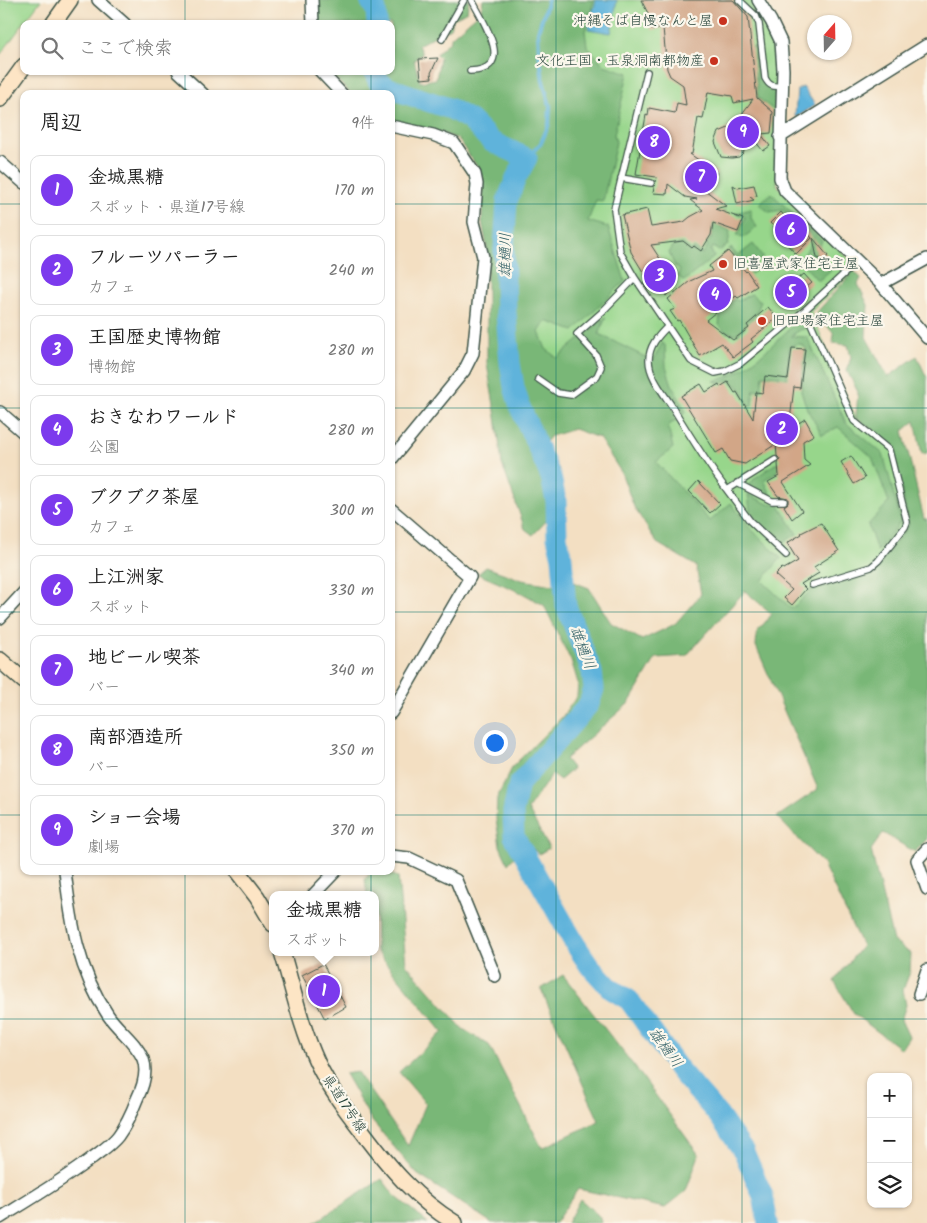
<!DOCTYPE html>
<html lang="ja">
<meta charset="utf-8">
<style>
:root{--surface:#fff;--page:#f2f2f2;--text:#222;--muted:#767676;--line:#e0e0e0;--accent:#7c3aed}
body{margin:0;font-family:Kalam,"Klee One",sans-serif;background:var(--page);color:var(--text)}
.controls{position:absolute;right:15px;bottom:15px;display:grid;overflow:hidden;border-radius:10px;box-shadow:0 1px 4px #0004}
.controls button{width:45px;height:45px;display:grid;place-items:center;padding:0;border:0;border-bottom:1px solid var(--line);background:var(--surface);color:var(--text);font:25px sans-serif}
.compass{position:absolute;left:807px;top:15px;width:45px;height:45px;border-radius:50%;background:var(--surface);box-shadow:0 1px 4px #0004;rotate:20deg}
.you{position:absolute;left:494px;top:742px;width:18px;height:18px;margin:-12px;border:4px solid #fff;border-radius:50%;background:#1a73e8;box-shadow:0 0 0 8px #1a73e833}
.badge{display:grid;place-items:center;width:32px;height:32px;border-radius:50%;background:var(--accent);color:#fff;font-size:16px;font-weight:700}
.pin{position:absolute;translate:-50% -50%;border:2px solid #fff;box-shadow:0 1px 5px #0006}
.popup{position:absolute;left:269px;top:891px;width:110px;height:65px;box-sizing:border-box;display:grid;place-content:center;border-radius:10px;background:var(--surface);filter:drop-shadow(0 1px 4px #0005);font-size:16px;white-space:nowrap;color:var(--muted)}
.popup b{font-size:19px;color:var(--text)}
.popup::after{content:'';position:absolute;left:50%;top:100%;margin-left:-10px;border:10px solid transparent;border-top-color:var(--surface)}
.list{margin:0;padding:0;list-style:none}
h2{display:flex;justify-content:space-between;align-items:center;height:65px;margin:0;padding:0 20px;font-size:21px}
h2 small{font-size:16px;font-weight:400;color:var(--muted)}
.list li{display:grid;grid-template-columns:32px 1fr auto;gap:15px;align-items:center;box-sizing:border-box;height:70px;margin:0 10px 10px;padding:0 10px;border:1px solid var(--line);border-radius:10px}
.list b{display:block;font-size:19px;white-space:nowrap}
.list p{margin:0;font-size:16px;white-space:nowrap;color:var(--muted)}
.list em{font-size:16px;font-style:normal;color:var(--muted)}
.icon{flex:none;width:28px;height:28px;fill:none;stroke:currentColor;stroke-width:2;stroke-linecap:round;stroke-linejoin:round}
.map{position:relative;flex:none;width:927px;height:1223px;overflow:hidden}
.search{position:absolute;background:var(--surface);box-shadow:0 1px 4px #0004;left:20px;top:20px;width:375px;height:55px;display:flex;align-items:center;gap:12px;box-sizing:border-box;padding:0 18px;border-radius:10px;color:var(--muted);font-size:19px}
.panel{position:absolute;background:var(--surface);box-shadow:0 1px 4px #0004;left:20px;top:90px;width:375px;height:785px;border-radius:10px}
.map>svg:first-child{display:block}
.green{fill:#97d68b;stroke:#5b8a60}
.forest{fill:#79b777;stroke:#4c7a56}
.water{fill:#5fb3db;stroke:#3f7888}
.lines{fill:none;stroke-linecap:round;stroke-linejoin:round}
.stream{stroke:#5fb3db;stroke-width:4}
.river{stroke:#5fb3db;stroke-width:21}
.building{fill:#d2a687}
.service-casing{stroke:#3f5549;stroke-width:8}
.minor-casing{stroke:#3f5549;stroke-width:14}
.secondary-casing{stroke:#3f5549;stroke-width:18}
.service{stroke:#fff;stroke-width:5.5}
.minor{stroke:#fff;stroke-width:11}
.secondary{stroke:#fde5c5;stroke-width:15}
.grid{fill:none;stroke:#0f766e;stroke-width:1;stroke-opacity:0.55}
.poi-dot{fill:#c8321e;stroke:#fbf7ec;stroke-width:2}
.labels{text-anchor:middle;dominant-baseline:central;stroke-width:4.5;stroke-linejoin:round;paint-order:stroke}
.poi-label{font-size:14px;fill:#1f3d34;stroke:#fbf7ec;text-anchor:end}
.street-label{font-size:14px;fill:#1f3d34;stroke:#fbf7ec}
.water-label{font-size:15px;font-style:italic;fill:#326066;stroke:#fbf7ec}
</style>
<div class="map">
<svg width="927" height="1223" viewBox="0 0 927 1223">
<rect width="100%" height="100%" fill="#fbf7ec"/>
<filter id="ink" filterUnits="userSpaceOnUse"><feTurbulence type="fractalNoise" baseFrequency=".02" numOctaves="2"/><feDisplacementMap in="SourceGraphic" scale="10" xChannelSelector="R" yChannelSelector="G"/><feConvolveMatrix kernelMatrix="1 2 1 2 8 2 1 2 1" color-interpolation-filters="sRGB"/></filter>
<filter id="wash" filterUnits="userSpaceOnUse"><feTurbulence type="fractalNoise" baseFrequency=".0096" numOctaves="4" result="noise"/><feDisplacementMap in="SourceGraphic" scale="20" xChannelSelector="R" yChannelSelector="G"/><feGaussianBlur stdDeviation="1.12" result="paint"/><feColorMatrix in="noise" values="0 0 0 0 0 0 0 0 0 0 0 0 0 0 0 0 0 1.4 0 .05"/><feComposite in="paint" operator="in"/></filter>
<g filter="url(#wash)">
<rect width="100%" height="100%" fill="#f3dfc2"/>
<path class="green" d="M0 0H41L0 55Z
M485 0H752L763 14 775 39 779 80 777 185 857 267 811 312 856 419 892 449 911 526 880 570 778 618 646 472 550 362 532 332 578 222Z"/>
<path class="forest" d="M316 0H469L467 11 453 19 450 28 418 45 422 54 414 60 420 82 436 79 440 58 436 54 451 40V37L481 11 483 0H594L585 31 587 46 604 65 628 73 614 135 616 142 603 201 596 200 588 221 608 227 625 281 574 331 546 321 539 332 546 349 557 358 606 317 599 334 653 361 662 343 665 345 666 367 672 385 686 412 668 426 673 448 656 462 710 521 731 503 749 527 781 558 762 581 792 609 811 590 874 571 909 525 893 447 856 417 858 392 847 371 851 357 848 345 833 343 834 334 816 313 854 271 861 278 858 284 868 305 866 337 888 377 917 356 927 378V453L922 454 915 421 903 431 924 519H927V839L915 852 883 833 871 850 893 941 911 954 910 972 903 990 906 1005 901 1020 909 1037 901 1049 854 1014 834 981 862 946 823 864 777 817 818 789 756 646 757 632 772 614 745 591 686 656 656 658 629 703 565 759 573 769 560 780 552 774 528 809 549 848 539 854 525 842 510 807 504 820 515 856 508 864 500 846 496 819 497 798 513 766 563 716 577 696 578 683 572 663 544 605 522 593 478 574 486 567 522 580 553 585 571 581 589 588 611 623 642 640 675 624 701 594 696 566 657 543 634 507 621 472 599 438 574 429 551 436 545 443 559 470 550 517 533 535 525 529 502 464 496 417 487 364V248L482 221 483 180 479 169 458 139 433 130 391 120V94H351L328 71H391V24H317Z
M759 46 763 80 767 88 780 90 779 109 775 111 758 98 753 47Z
M771 193 822 241 815 255 816 259 819 261 826 260 833 268 818 281 804 265 802 258 814 238 797 220 794 222 783 210 769 212 759 204Z
M726 208 720 226 730 231 728 245 719 251 713 247 711 250 714 257 684 281 678 276 680 270 675 266 669 253 673 246 682 243 692 251 694 248 702 254 708 246 706 244C712 238 714 233 712 225Z
M751 209V218L757 227 743 238 737 236 745 217 736 213Z
M753 244 763 257 755 264 758 269 751 274 746 269 726 283 725 276 740 264 729 249 731 248 738 256Z
M751 294 761 301 756 314 738 334 726 332 719 325 721 311 734 299 738 301Z
M798 321 806 323 807 328 800 330 791 336 807 337 846 423 883 454 901 521 877 551 868 525 889 502 872 457 838 427 822 435 807 409 801 391 806 348 800 344 790 346 785 395 778 394 779 376 763 375 761 390H754L752 405 749 406 739 387 729 380 721 383 714 381C748 373 773 343 798 321Z
M775 464H788L764 480 772 497 749 486 755 478Z
M748 494 768 504 779 505 797 534 779 545 751 517Z
M372 871H383L398 877 406 964 463 1029 489 1045 542 1148 599 1121 541 989 563 975 641 1075 699 1155 686 1191 665 1208 578 1189 555 1223H492L417 1174 372 1121 345 1074 357 1072 408 1146 426 1104 399 1072 443 1032 376 951 375 895H367L365 879Z
M382 1179 394 1195 428 1223H314Z
M580 1199 600 1217 601 1223H567Z"/>
<path class="water" d="M596 0H617L611 33 588 29Z
M803 87 815 105 797 117 795 116 797 90Z"/>
<g class="lines">
<path class="stream" d="M527 158 541 143 549 124 550 106 543 81 539 51 538 31 548 0"/>
<path class="river" d="M370 0 376 10 377 24
M374 71 378 81 389 88 451 109 470 120 492 142 527 158 516 178 507 201 504 250 506 312 510 363 514 387 520 407 551 477 556 501 557 537 562 558 566 606 592 672 594 689 589 704 577 718 519 784 513 812 514 836 575 944 589 965 611 989 629 1000 680 1071 719 1116 744 1152 763 1196 768 1223"/>
</g>
<g id="blocks">
<path class="building" d="M641 0H733L748 17 757 98 773 112 771 133 761 134 770 146 763 151 751 136 743 153 739 157 732 158 721 157 715 142 719 132 733 126 753 99 734 103 732 96 708 92 703 119 698 118 692 154H690L717 173 705 190 726 206 715 209 743 219 738 232 713 223 711 235 701 251 694 246 692 248 683 241 651 245 676 283 666 296 654 276 648 280 631 252 622 215 647 209 651 227 684 222 690 217 703 210 690 200 697 199 685 197 668 184 667 194 653 193 656 177 636 174 646 115 648 116 649 108 675 113 677 103 686 105 683 85 670 76 667 69 663 28 652 30 650 17Z
M438 58 431 73 432 78 421 79 419 59Z
M733 185 738 188 754 185 757 196 750 197 754 200 737 204Z
M781 212 793 225 797 222 812 238 796 254 780 237 782 235 770 223Z
M813 238 828 256 824 260 817 258Z
M728 251 746 272 747 271 757 286 738 298 736 296 706 320 733 340 749 328 747 325 768 307 777 318 751 339 753 342 733 357 722 343 700 356 679 320 677 321 670 311 675 309 668 299 690 281 712 271 709 266Z
M804 274 812 283 789 301 782 292Z
M792 348 805 349 800 388 794 387 789 429 805 419 814 435 803 441 804 460 810 465 783 482 802 511 792 519 784 506 788 503V498L778 496 768 482 779 476 778 464 780 459 777 456 776 444 745 464 730 461 723 449 716 453 681 396 701 384 706 392 719 384 720 387 728 382 735 393 737 392 753 419 756 392 763 393 765 376 788 379Z
M851 456 865 478 854 484 841 462Z
M698 481 720 504 710 513 689 491Z
M821 523 839 551 814 567 819 573 801 584 806 589 792 605 784 598 792 590 775 575 782 568 784 569 798 561 787 543 802 534 801 533Z
M323 964 346 1007 325 1019 302 975Z"/>
</g>
</g>
<g filter="url(#ink)">
<use href="#blocks" fill-opacity="0" stroke="#3f5549" stroke-width="1"/>
<g class="lines">
<g class="service-casing">
<path id="service" d="M739 0 756 16 759 24 765 78C769 86 773 87 782 86
M442 39 464 0
M470 71C517 70 483 22 472 0
M647 72 614 209 620 252 635 278 691 361 715 373 725 371 741 363 805 310 857 262
M621 178 651 183
M805 310 854 421 889 450 907 522 905 527 878 561 871 567 812 585
M667 327C658 336 649 346 649 360 649 377 665 395 673 408 690 436 707 464 727 490L775 460
M538 379 558 393 571 395 597 376 601 367 596 355 577 334 602 312 635 278
M737 483 772 501H784
M727 490 750 521 786 555"/>
</g>
<g class="minor-casing">
<path id="minor" d="M98 0 125 24
M312 0 313 24
M758 0 771 21 781 42 783 70 780 178 785 191 881 284 927 338
M178 71 203 94
M320 71 342 94
M391 126 433 135 454 143 475 174 477 184 474 222 483 257 473 353 464 371 391 460
M780 137 927 45
M0 162 24 183
M881 284 927 259
M0 412 24 433
M391 509 470 577 391 713
M0 618 24 592
M927 849 917 860 927 889
M391 856 409 858 456 880 495 976
M313 895 336 871
M919 994 927 970
M0 1218C31 1199 63 1180 92 1158 101 1151 111 1145 118 1136 126 1125 132 1112 137 1099 143 1087 148 1073 143 1059 136 1042 118 1030 108 1015 78 971 71 922 65 871"/>
</g>
<g class="secondary-casing">
<path id="secondary" d="M53 24 70 0
M0 99 24 66
M0 660 24 681
M237 871 257 897 273 924
M282 952C293 989 301 1027 317 1062 329 1088 346 1110 363 1132 390 1168 416 1199 455 1223"/>
</g>
<use href="#service" class="service"/>
<use href="#minor" class="minor"/>
<use href="#secondary" class="secondary"/>
</g>
</g>
<path class="grid" d="M185 0V24M371 0V24M556 0V1223M742 0V1223M185 71V94M371 71V94M0 204H24M391 204H927M0 408H24M391 408H927M0 612H24M391 612H927M0 815H24M391 815H927M185 871V1223M371 871V1223M0 1019H927"/>
<g class="poi-dot">
<circle cx="723" cy="21" r="5"/>
<circle cx="714" cy="61" r="5"/>
<circle cx="723" cy="264" r="5"/>
<circle cx="762" cy="321" r="5"/>
</g>
<g class="labels">
<g class="poi-label">
<text x="713" y="21">沖縄そば自慢なんと屋</text>
<text x="704" y="61">文化王国・玉泉洞南都物産</text>
<text x="733" y="264" text-anchor="start">旧喜屋武家住宅主屋</text>
<text x="772" y="321" text-anchor="start">旧田場家住宅主屋</text>
</g>
<g class="street-label">
<text transform="translate(344 1104) rotate(56)">県道17号線</text>
</g>
<g class="water-label">
<text transform="translate(506 255) rotate(-90)">雄樋川</text>
<text transform="translate(582 648) rotate(69)">雄樋川</text>
<text transform="translate(665 1048) rotate(53)">雄樋川</text>
</g>
</g>
</svg>
<div class="controls">
<button>+</button>
<button>−</button>
<button><svg class="icon" aria-label="layers" viewBox="0 0 24 24"><path d="M12 4l9 5-9 5-9-5zM3 14l9 5 9-5"/></svg></button>
</div>
<svg class="compass" viewBox="-18 -18 36 36"><path d="M0-13l5 13h-10z" fill="#e53935"/><path d="M0 13l5-13h-10z" fill="#767676"/></svg>
<div class="you"></div>
<div class="pin badge" style="left:324px;top:991px">1</div>
<div class="popup"><b>金城黒糖</b>スポット</div>
<div class="pin badge" style="left:782px;top:429px">2</div>
<div class="pin badge" style="left:660px;top:276px">3</div>
<div class="pin badge" style="left:715px;top:295px">4</div>
<div class="pin badge" style="left:791px;top:292px">5</div>
<div class="pin badge" style="left:791px;top:230px">6</div>
<div class="pin badge" style="left:701px;top:177px">7</div>
<div class="pin badge" style="left:654px;top:142px">8</div>
<div class="pin badge" style="left:743px;top:132px">9</div>
<div class="search"><svg class="icon" aria-label="search" viewBox="0 0 24 24"><circle cx="10" cy="10" r="6"/><path d="M15 15l6 6"/></svg>ここで検索</div>
<section class="panel">
<h2>周辺<small>9件</small></h2>
<ul class="list">
<li><span class="badge">1</span><div><b>金城黒糖</b><p>スポット · 県道17号線</p></div><em>170 m</em></li>
<li><span class="badge">2</span><div><b>フルーツパーラー</b><p>カフェ</p></div><em>240 m</em></li>
<li><span class="badge">3</span><div><b>王国歴史博物館</b><p>博物館</p></div><em>280 m</em></li>
<li><span class="badge">4</span><div><b>おきなわワールド</b><p>公園</p></div><em>280 m</em></li>
<li><span class="badge">5</span><div><b>ブクブク茶屋</b><p>カフェ</p></div><em>300 m</em></li>
<li><span class="badge">6</span><div><b>上江洲家</b><p>スポット</p></div><em>330 m</em></li>
<li><span class="badge">7</span><div><b>地ビール喫茶</b><p>バー</p></div><em>340 m</em></li>
<li><span class="badge">8</span><div><b>南部酒造所</b><p>バー</p></div><em>350 m</em></li>
<li><span class="badge">9</span><div><b>ショー会場</b><p>劇場</p></div><em>370 m</em></li>
</ul>
</section>
</div>
